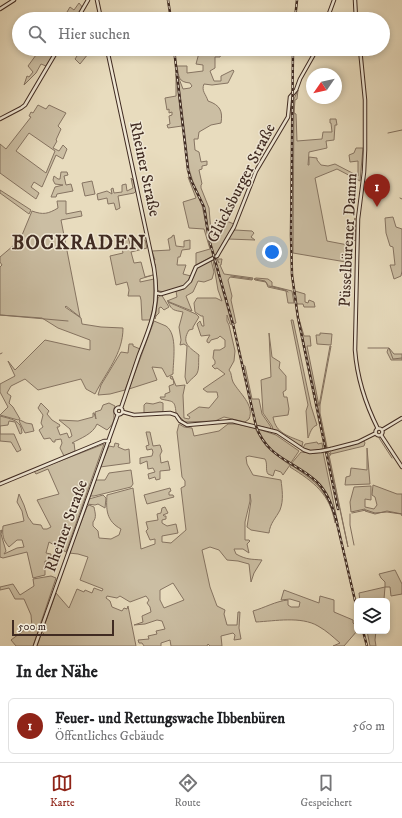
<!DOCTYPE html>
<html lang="de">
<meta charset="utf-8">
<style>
:root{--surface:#fff;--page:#f2f2f2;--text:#202124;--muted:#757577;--line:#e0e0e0;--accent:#8f2418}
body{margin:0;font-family:"IM FELL DW Pica",serif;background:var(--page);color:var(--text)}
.controls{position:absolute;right:12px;bottom:12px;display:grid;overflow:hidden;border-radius:6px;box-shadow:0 2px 6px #0003}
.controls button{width:36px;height:36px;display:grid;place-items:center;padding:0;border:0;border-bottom:1px solid var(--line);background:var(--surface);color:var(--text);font:20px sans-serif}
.compass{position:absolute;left:306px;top:68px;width:36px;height:36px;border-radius:50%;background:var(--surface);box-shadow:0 2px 6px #0003;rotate:236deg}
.scale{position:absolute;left:12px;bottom:10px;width:102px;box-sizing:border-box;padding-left:4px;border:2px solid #402b22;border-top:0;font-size:11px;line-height:14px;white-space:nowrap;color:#402b22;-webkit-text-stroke:3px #f0e8d5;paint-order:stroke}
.you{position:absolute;left:272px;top:252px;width:14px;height:14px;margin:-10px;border:3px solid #fff;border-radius:50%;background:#1a73e8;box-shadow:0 0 0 6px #1a73e833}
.badge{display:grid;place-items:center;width:26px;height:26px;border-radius:50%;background:var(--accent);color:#fff;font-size:13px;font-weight:700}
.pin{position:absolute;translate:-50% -33px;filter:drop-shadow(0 1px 2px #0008)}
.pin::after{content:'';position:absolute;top:21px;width:14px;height:12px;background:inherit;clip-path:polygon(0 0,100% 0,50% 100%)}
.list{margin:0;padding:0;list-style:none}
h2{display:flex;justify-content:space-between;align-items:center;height:52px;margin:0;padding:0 16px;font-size:17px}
h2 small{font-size:13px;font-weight:400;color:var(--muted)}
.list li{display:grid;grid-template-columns:26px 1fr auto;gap:12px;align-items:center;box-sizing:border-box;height:56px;margin:0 8px 8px;padding:0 8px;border:1px solid var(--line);border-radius:6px}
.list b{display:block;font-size:15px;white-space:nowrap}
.list p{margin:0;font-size:13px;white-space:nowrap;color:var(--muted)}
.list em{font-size:13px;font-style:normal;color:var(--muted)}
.icon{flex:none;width:22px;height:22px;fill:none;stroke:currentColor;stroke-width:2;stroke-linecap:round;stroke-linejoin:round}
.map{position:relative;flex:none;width:402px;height:646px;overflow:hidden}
.search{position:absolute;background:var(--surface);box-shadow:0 2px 6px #0003;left:12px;right:12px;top:12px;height:44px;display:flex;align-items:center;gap:10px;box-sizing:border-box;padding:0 14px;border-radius:22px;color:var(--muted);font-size:15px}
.sheet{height:116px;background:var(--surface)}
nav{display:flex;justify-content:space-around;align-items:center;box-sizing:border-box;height:56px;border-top:1px solid var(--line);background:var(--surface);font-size:11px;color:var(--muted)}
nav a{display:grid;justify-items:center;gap:2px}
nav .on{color:var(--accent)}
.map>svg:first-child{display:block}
.green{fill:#cbbea3;stroke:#867462;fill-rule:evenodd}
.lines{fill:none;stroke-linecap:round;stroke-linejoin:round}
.stream{stroke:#837160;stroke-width:1}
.secondary-casing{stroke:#402b22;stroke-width:4.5}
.secondary{stroke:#f0e8d5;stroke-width:2.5}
.rail-casing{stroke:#402b22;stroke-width:2.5}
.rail{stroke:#f0e8d5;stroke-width:1;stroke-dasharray:3;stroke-linecap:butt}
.secondary-bridge-casing{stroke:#402b22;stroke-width:4.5;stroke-linecap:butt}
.secondary-bridge{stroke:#f0e8d5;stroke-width:2.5}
.labels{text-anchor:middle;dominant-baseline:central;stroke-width:3;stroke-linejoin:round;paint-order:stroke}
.street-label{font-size:16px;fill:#402b22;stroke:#f0e8d5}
.district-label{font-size:20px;font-weight:bold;letter-spacing:1px;fill:#402b22;stroke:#f0e8d5}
</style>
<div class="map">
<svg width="402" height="646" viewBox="0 0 402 646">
<rect width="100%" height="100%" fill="#e8dcbe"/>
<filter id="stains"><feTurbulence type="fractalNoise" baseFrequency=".005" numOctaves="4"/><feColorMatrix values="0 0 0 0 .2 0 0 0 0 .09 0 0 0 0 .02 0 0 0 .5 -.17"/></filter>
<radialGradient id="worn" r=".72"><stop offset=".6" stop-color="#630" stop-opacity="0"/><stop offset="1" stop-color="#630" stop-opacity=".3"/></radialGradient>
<path class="green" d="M79 3 83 8 76 19H59L61 15 66 18 69 14 67 12 70 7 74 10Z
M32 49H57L46 66 41 64 36 73 24 85 27 76 29 77 33 72 28 66 36 55Z
M76 49H92L80 64 75 59 77 56 75 54Z
M200 49H223L220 57H215V68L210 71 214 81H221V76L233 70 234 71 228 83 212 85 204 84C201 91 206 94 208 101 220 105 223 111 221 123L211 125 199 132 198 139H194L195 150 199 152 201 162 207 161V165L202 166V169L199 170 202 184 201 185V188L209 208 211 232H215L224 220 234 224 216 255 214 256 209 236 206 212 193 182 189 169 178 76 183 89 190 88 192 86 190 83C178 82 179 77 177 66H187V73L203 71V65L196 64Z
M176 74 182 126 168 128 167 125 170 124 169 116 172 115V112L169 113V109L167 110 165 98 176 96Z
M298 90 297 99 295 100 294 113 296 114 297 141 322 139 323 132H332L331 123H330V119H336L337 125H335L334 140 326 141 327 148 309 152 308 165H309V157L317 158V160L321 165 328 166 335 164 358 176V161L350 162 349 155 354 153 356 148H363L360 181 337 169 315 178 327 241 348 245 355 218 356 240 350 242 346 262 293 253 294 99Z
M38 105 46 109 49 105 66 113 58 126 61 129 56 140 57 141 53 148 59 151 63 145 67 149 63 159 56 155 42 187 34 182 31 187 39 193 36 199 0 173V144L6 149 31 117 29 116 31 112 33 113ZM29 133 55 151 46 173 16 151Z
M61 172H67L68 175 64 176 66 185 71 184 73 191 57 194 56 197H51L55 187 63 185 55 184 53 180 54 176 58 179H60Z
M188 177H189L202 205 208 235 213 256 196 265V253L210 249 204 229 189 228 183 202 196 198Z
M131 178 133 180 136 191 134 193 118 196 120 208 116 210 114 203 108 204 107 198 98 200 97 194 107 191 112 194 111 189 113 188 114 193 122 192V185L126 184 127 191 133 188Z
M92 181 95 194 85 196 82 183Z
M0 190 31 210 29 214 0 193Z
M57 201H66V214L81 211 82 216 61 220 80 317 66 306 65 307 81 318 82 324 101 327 123 328C123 354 106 372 95 394L86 389 81 379 38 390 25 379 11 386 7 393 11 396 9 403 13 407 20 419 18 420 0 415 8 407 0 392V384L15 376 8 361 15 370 45 340 90 350V340L58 328 42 318 0 315V267L2 265 0 262V257L20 240 32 211C43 215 48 214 58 208Z
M393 217 396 227 402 229V271L401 276 394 279 390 265H395L393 247 390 246 386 233 385 218Z
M235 230 252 231 254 233 251 237 255 240 228 239 233 231Z
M174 235 176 246 184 247V241L190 240V249L182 250 180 257H178L177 265H186L183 274 191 276 187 285 175 290 164 292 159 291 157 289 154 266 156 265H154L153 260H155L152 251 170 250 168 239 172 237V236Z
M128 237 130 244 145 240 147 248 131 252 134 263 141 262 145 277 153 275 140 279V282L154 279V276V303L150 320H142L141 300 140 296H128L129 290 127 282 116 285 110 256 123 253 120 239Z
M215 259H217L219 263 217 259H222L221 265H220L224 274 253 278 252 280 230 277 228 280 232 296 231 300 236 323 233 324Z
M211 260 214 272 212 279 204 282 198 281 193 292 186 296 192 311 167 301 177 297 176 291 184 289 188 285 197 267Z
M213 260H214L232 325 230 324 227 315V321L229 325 235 351 234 361 229 370C232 373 231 378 233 382 239 393 255 405 249 419L245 422 224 417 215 421 185 422 176 413C175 399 172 402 161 399L160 397H165V394L170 392 169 386 174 384 173 379H171L170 377 172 376 176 386 185 385 183 395 184 418 189 419 190 417 187 415 199 407 209 408 218 397 217 392H207L203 389 225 374 217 368 215 369 212 366 215 364V361L213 358 214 350H220L225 347V340L220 336 218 338 211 340 209 343 207 342V340L210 335 201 336 197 324 200 321 202 326H204L203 316H201L195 312 194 303 197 298H216L222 301 218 290Z
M256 278 268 279 272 282V286L292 291 294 303H288L286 291 268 287 266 282 255 280 254 279Z
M295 291 305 294V302L308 303 309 300 314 302 315 307H304L303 304H297Z
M161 294 169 307 164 310 161 307 159 308V313L156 316 155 319 158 298Z
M168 302 196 314 199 317 193 327V329L189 330C181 343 189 347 199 355 198 361 200 370 196 375 193 378 190 380 187 384L185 377 187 346 184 344 180 345 181 340 179 327 183 312C174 310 172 311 168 302Z
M299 319 304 336H310L311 346H307L319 406 330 346H331L320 405V413L328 452 331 455H329L348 547Z
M291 320H293L311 406 317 425C311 427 310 434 308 438L306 411 308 405Z
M154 321C158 323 162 324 166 326 178 334 173 361 173 374L167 377 162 368 152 367 157 380 129 389Z
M269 333 272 357 280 362 279 368 286 376V390L283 392 284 397H287L289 409 288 415 273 417C276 434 289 436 303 442L302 446H300L273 430 272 426 263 413 261 380 271 377Z
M320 333 332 334 331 345 317 344 316 335H320Z
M129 344H133V346L140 349 125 390 110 394 98 395 101 385 121 352 128 353Z
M389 348 394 354H402V360H391L387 352 388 349Z
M242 365 245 366 252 399H259L262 414 271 427 270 429 256 425Z
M160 402 163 403V411L162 412 144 413V405L146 403 153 404Z
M41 403 49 411 47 414 52 420 60 425 59 427H57L60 435 67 433 69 438 72 436 70 429 59 420 78 421 93 417V413H94L96 419 95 412 101 410 103 405 109 403 115 406C111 415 119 419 107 430L97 424C93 434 81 438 72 443H74L75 451 64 456 60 448 62 443 61 439 55 440V442H53L50 438 44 439 39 430 43 427 41 423 43 415 38 408Z
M0 416C11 419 22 420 22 433L20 434 15 422 9 421 8 425 0 426V434H14L21 450 17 452 11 442 0 441Z
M20 420 26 423 32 424 34 431 25 433 19 421Z
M179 424 184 427 192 428 194 436 219 431 228 424H237L255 428C263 445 274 454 290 465L283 475 281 472 275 470 273 476 268 474C265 470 268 464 265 459L249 456 246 457 247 464 253 475 281 480C282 489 284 500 280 510 276 518 270 523 269 533L251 530 247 527 251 501 250 494V501L245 522V540H249L250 541 247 544 249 553 243 549H234L236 554C247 560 251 559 262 560L254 573 251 582 249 564 238 561 227 560 219 550 210 547 202 550 210 587 217 606 225 610 224 614 227 625H237L238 612H240L239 628 241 639 234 640 235 635 233 633 221 636 222 646H210L208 644 207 646H171L170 640 161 643V646H144L142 643H139L138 640 149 639 148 636 157 634 156 631 165 629 162 621 157 620 145 624 134 625 143 622 142 616 151 612 150 607 147 603 149 600 146 596 130 602 120 596 117 598 107 596 106 598 110 601 112 607 122 611 124 608 127 609 128 606 136 646H37L56 593 69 608 77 589 84 592 85 590 92 593 94 588 102 591 103 589 80 580 88 557 78 554 69 553 87 507 89 505 94 507C95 513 97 517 93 522V526L98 531 99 538 111 539 119 535 121 529C106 521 106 509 107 495L133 488 141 549 155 544V539L150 540 146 531 148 529 146 522 158 520 157 514 161 513 162 508 165 507 168 513 163 515 164 516H166V519L162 520V523L167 526 176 524 178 533 162 536V542L171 543 186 530 181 488 185 486V481L182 477 177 432ZM173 583 184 600 164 608 160 600V590Z
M258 429 276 435 299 451 290 464C276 455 263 445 258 429Z
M146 432H150L153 446 160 445 162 451 160 455 161 463 168 461 170 470 160 471V479L156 480 155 477 149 479 148 474 155 472 153 468 148 469 147 461 140 464V458L152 456 153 452 152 449 147 450 146 446 149 445Z
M364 441 365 443 364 446 331 454 329 450 350 446Z
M317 442 318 444 322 443 323 449 312 451 304 449 303 448 305 444Z
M115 443 119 444 118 447 125 450 129 449 130 463 100 467 109 446 114 447Z
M104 444 66 552 49 542 46 553 51 554 50 562 45 561V575L33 578 27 552 3 558 0 557V531L2 530 1 534 6 551 4 554 17 548 24 547 22 540H17L9 547C3 540 2 535 3 526L24 521 22 511 17 502 19 494 24 505 28 517 33 524 41 525 43 529H47L51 527 37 500 59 494 48 469 36 474 34 471Z
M367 448 370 484 345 485 346 477 350 476 351 468 367 470Z
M301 452 314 453 323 452 338 524C330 490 320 482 291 464Z
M291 465C318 483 327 490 336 522L335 523C330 494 314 482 290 467Z
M131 470 133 484 131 487 94 496H90L96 480H105L109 473Z
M373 485 397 494H402V516V514L387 511 375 514 365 511V509L351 512 350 502 354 487 371 486V500L365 499V507L374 509 377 505 375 497 372 495Z
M170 488 171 491 169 492V495H173L174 497 147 504 144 495Z
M103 495 106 498 105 508 98 504 95 505 87 504 89 499Z
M395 570 402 584V594L391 596 390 587H385L384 599 382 601H360L359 593 385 587V582L381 578 379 574Z
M51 576 56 578 33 646H16L11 640 27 628 32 627 31 615 24 599H15L9 588 0 590V587L13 584 20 595 34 586 33 579Z
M284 590 319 603 320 596 334 600V612L353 620V623L357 626V631L344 646H333L340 643C333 637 327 631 318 626 301 616 275 621 256 622L253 611C264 608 276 601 288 600V605L291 607H299L300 602 290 599 281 600Z
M367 631H376L375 640 376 646H370Z"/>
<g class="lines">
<path class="stream" d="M388 133 402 130
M400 198 402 199
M231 276 252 279
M255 279 265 281 268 285
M269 286 285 290 288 292
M0 315 68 321
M368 348H389L393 359 402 358
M0 354 2 353
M379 438 392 458
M352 513 366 510 375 513 387 512 401 514
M350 514V525L354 545
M36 627 37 629
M43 633 44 634"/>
<g class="secondary-casing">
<path id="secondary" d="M97 0 101 19
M355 0 356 19
M0 9 14 0
M77 19 88 0
M327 19 334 0
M107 49 154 268C160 305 152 322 139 355 133 373 127 390 121 408
M360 49 365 100V150L364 172 358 219 355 350C357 378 365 403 378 429
M0 119 21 108 25 105 58 49
M156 293 161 294 184 287 190 281 196 267 217 256 234 227 256 171 288 117 290 97 296 90 300 79 317 49
M115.5 411a3.5 3.5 0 1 1 7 0a3.5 3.5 0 1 1-7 0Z
M123 412 134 415 170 413 176 415 180 421 187 425 232 421 277 432 304 450 310 452 321 451
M375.5 432a3.5 3.5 0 1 1 7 0a3.5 3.5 0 1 1-7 0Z
M382 430 402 418
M381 435 402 467
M331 449 358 442 376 433
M0 484 104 441H109
M35 646 118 414"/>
</g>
<use href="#secondary" class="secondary"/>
<g class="rail-casing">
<path id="rail" d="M168 0 171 19
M295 19 297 0
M174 49 188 170 191 180 204 207 209 239 233 324 256 426C267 458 294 461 316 481 327 491 332 505 336 519L357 609
M293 49 291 235 292 275 298 318 338 509
M363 631 367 646"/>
</g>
<use href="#rail" class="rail"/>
<g class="secondary-bridge-casing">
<path id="secondary-bridge" d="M321 451 331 449"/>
</g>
<use href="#secondary-bridge" class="secondary-bridge"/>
</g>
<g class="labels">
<g class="street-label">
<text transform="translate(145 169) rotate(78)">Rheiner Straße</text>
<text transform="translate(241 183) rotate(-63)">Glücksburger Straße</text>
<text transform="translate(348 240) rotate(-87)">Püsselbürener Damm</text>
<text transform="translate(66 526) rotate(-70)">Rheiner Straße</text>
</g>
<g class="district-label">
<text x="79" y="243">BOCKRADEN</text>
</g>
</g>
<rect width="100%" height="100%" filter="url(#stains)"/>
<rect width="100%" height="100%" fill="url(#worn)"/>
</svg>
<div class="controls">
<button><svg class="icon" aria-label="layers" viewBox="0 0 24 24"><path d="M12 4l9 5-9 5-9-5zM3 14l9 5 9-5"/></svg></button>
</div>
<svg class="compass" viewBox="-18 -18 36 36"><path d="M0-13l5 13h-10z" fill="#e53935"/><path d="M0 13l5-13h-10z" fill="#757577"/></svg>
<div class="scale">500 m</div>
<div class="you"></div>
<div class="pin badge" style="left:377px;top:207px">1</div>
<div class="search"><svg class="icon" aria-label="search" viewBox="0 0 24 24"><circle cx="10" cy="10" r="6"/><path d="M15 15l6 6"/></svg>Hier suchen</div>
</div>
<section class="sheet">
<h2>In der Nähe<small></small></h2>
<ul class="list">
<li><span class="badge">1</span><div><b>Feuer- und Rettungswache Ibbenbüren</b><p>Öffentliches Gebäude</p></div><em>560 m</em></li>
</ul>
</section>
<nav>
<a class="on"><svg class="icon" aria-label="map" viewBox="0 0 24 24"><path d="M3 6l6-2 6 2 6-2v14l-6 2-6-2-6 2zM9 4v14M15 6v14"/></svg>Karte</a>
<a><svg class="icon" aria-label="directions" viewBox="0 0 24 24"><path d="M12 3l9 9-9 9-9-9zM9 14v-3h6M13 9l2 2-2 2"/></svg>Route</a>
<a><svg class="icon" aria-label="saved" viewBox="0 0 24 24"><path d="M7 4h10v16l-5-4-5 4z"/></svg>Gespeichert</a>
</nav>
